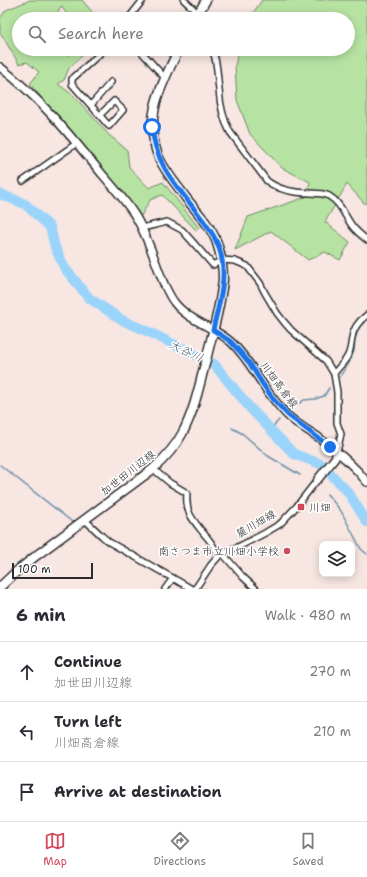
<!DOCTYPE html>
<meta charset="utf-8">
<style>
:root{--surface:#fff;--page:#f7f7f7;--text:#2b2b33;--muted:#7c7c81;--line:#e1e1e2;--accent:#d1495b}
body{margin:0;font-family:"Shantell Sans","Klee One",sans-serif;background:var(--page);color:var(--text)}
.controls{position:absolute;right:12px;bottom:12px;display:grid;overflow:hidden;border-radius:8px;box-shadow:0 2px 10px #0003}
.controls button{width:36px;height:36px;display:grid;place-items:center;padding:0;border:0;border-bottom:1px solid var(--line);background:var(--surface);color:var(--text);font:20px sans-serif}
.scale{position:absolute;left:12px;bottom:10px;width:81px;box-sizing:border-box;padding-left:4px;border:2px solid #2b2b2b;border-top:0;font-size:11px;line-height:14px;white-space:nowrap;color:#2b2b2b;-webkit-text-stroke:3px #fff;paint-order:stroke}
.stop{position:absolute;width:12px;height:12px;margin:-9px;border:3px solid #1a73e8;border-radius:50%;background:#fff}
.stop.end{background:#1a73e8;border-color:#fff;box-shadow:0 1px 4px #0008}
.list{margin:0;padding:0;list-style:none}
h2{display:flex;justify-content:space-between;align-items:center;height:52px;margin:0;padding:0 16px;font-size:17px}
h2 small{font-size:13px;font-weight:400;color:var(--muted)}
.list li{display:grid;grid-template-columns:26px 1fr auto;gap:12px;align-items:center;box-sizing:border-box;height:60px;padding:0 16px;border-top:1px solid var(--line)}
.list b{display:block;font-size:15px;white-space:nowrap}
.list p{margin:0;font-size:13px;white-space:nowrap;color:var(--muted)}
.list em{font-size:13px;font-style:normal;color:var(--muted)}
.icon{flex:none;width:22px;height:22px;fill:none;stroke:currentColor;stroke-width:2;stroke-linecap:round;stroke-linejoin:round}
.map{position:relative;flex:none;width:367px;height:589px;overflow:hidden}
.search{position:absolute;background:var(--surface);box-shadow:0 2px 10px #0003;left:12px;right:12px;top:12px;height:44px;display:flex;align-items:center;gap:10px;box-sizing:border-box;padding:0 14px;border-radius:22px;color:var(--muted);font-size:15px}
.sheet{height:232px;background:var(--surface)}
nav{display:flex;justify-content:space-around;align-items:center;box-sizing:border-box;height:56px;border-top:1px solid var(--line);background:var(--surface);font-size:11px;color:var(--muted)}
nav a{display:grid;justify-items:center;gap:2px}
nav .on{color:var(--accent)}
.map>svg:first-child{display:block}
.green{fill:#b6e3a2;stroke:#708766}
.lines{fill:none;stroke-linecap:round;stroke-linejoin:round}
.stream{stroke:#6e90a8;stroke-width:1.5}
.river{stroke:#9bd4fb;stroke-width:10}
.street-casing{stroke:#2b2b2b;stroke-width:8}
.secondary-casing{stroke:#2b2b2b;stroke-width:10}
.primary-casing{stroke:#2b2b2b;stroke-width:11}
.street{stroke:#fff;stroke-width:5}
.secondary{stroke:#fff;stroke-width:7}
.primary{stroke:#fff;stroke-width:8}
.route{stroke:#1a73e8;stroke-width:5}
.poi-dot{fill:#d1495b;stroke:#fff;stroke-width:1.5}
.labels{text-anchor:middle;dominant-baseline:central;stroke-width:3;stroke-linejoin:round;paint-order:stroke}
.street-label{font-size:11px;fill:#2b2b2b;stroke:#fff}
.poi-label{font-size:11px;fill:#2b2b2b;stroke:#fff;text-anchor:start}
.water-label{font-size:12px;font-style:italic;fill:#4d5e69;stroke:#fff}
</style>
<div class="map">
<svg width="367" height="589" viewBox="0 0 367 589">
<rect width="100%" height="100%" fill="#f7e6e2"/>
<filter id="ink" filterUnits="userSpaceOnUse"><feTurbulence type="fractalNoise" baseFrequency=".025" numOctaves="2"/><feDisplacementMap in="SourceGraphic" scale="8" xChannelSelector="R" yChannelSelector="G"/><feConvolveMatrix kernelMatrix="1 2 1 2 8 2 1 2 1" color-interpolation-filters="sRGB"/></filter>
<g filter="url(#ink)">
<path class="green" d="M29 0H82L98 19H71L61 6 54 19H19V34L18 35 19 36V49H29L33 54 40 49 63 52 70 55 74 50V49H85L83 50 84 54 69 68 64 80 58 84 74 96 109 135 127 150 129 167 149 188 163 182 199 228 196 230 162 195 150 200 141 216 30 84 39 72 27 62 19 64 0 32V18L6 10 28 1Z
M262 0H367V204L364 203 347 184 325 222 350 242 340 260 325 252 308 260 271 231 235 250 248 217 306 197 310 182 282 168 250 134 237 100 235 65 239 49H348V19H249Z"/>
<g class="lines">
<path class="stream" d="M340 377 350 361 354 351 355 338 360 326 367 320
M294 407 304 400 315 399 324 396 329 388
M232 428 243 434 268 456 300 475
M271 429 279 420
M0 465 71 521
M327 494 341 511 361 549 367 554"/>
<path class="river" d="M0 194 25 204 50 227 55 247 64 267 89 298 122 320 151 333 214 364 250 408 294 454 321 464 348 492 367 522"/>
<g class="street-casing">
<path id="street" d="M184 0 198 13
M128 19 143 0
M139 49 165 78
M212 49C218 62 217 75 219 90 220 104 223 119 230 132L267 181C280 191 295 193 311 193 317 194 324 193 329 196 341 203 345 217 353 227 357 232 362 236 367 240
M91 105 111 82
M100 115 114 101 123 110 109 126 72 84V79L105 49
M23 181 77 143
M142 228 167 222 182 230 213 265 222 260 235 261 247 266 260 283 265 293 277 313 284 322 291 330 326 361 334 374 337 392V423L341 434 337 452
M334 374C338 367 346 362 349 353 351 348 351 343 352 338 353 328 359 321 367 315
M153 469 170 483 187 493C185 513 193 520 205 535 211 541 215 549 219 556
M85 520 102 536 109 542 192 589
M223 554 243 577 256 589
M165 589 173 578
M195 589 211 565 219 556 230 550 242 545 265 533 280 524 296 507 318 479"/>
</g>
<g class="secondary-casing">
<path id="secondary" d="M0 67C39 97 71 136 102 174 114 188 128 203 137 219 149 240 155 262 164 284 167 290 170 297 174 302 187 320 214 327 231 342 244 354 252 368 262 383 269 394 277 404 286 414 295 423 307 430 318 437 336 450 353 464 367 482
M318 479 335 458 337 452"/>
</g>
<g class="primary-casing">
<path id="primary" d="M195 19 206 0
M0 587 17 571 37 555 153 469C165 458 175 447 182 434 195 410 200 382 207 356 213 331 221 304 223 279 223 266 221 255 217 243 211 226 197 212 186 198 177 185 166 173 159 158 142 118 162 84 179 49"/>
</g>
<use href="#street" class="street"/>
<use href="#secondary" class="secondary"/>
<use href="#primary" class="primary"/>
</g>
</g>
<g class="lines" filter="url(#ink)">
<path class="route" d="M152 127C155 164 177 186 199 215 209 228 220 243 222 260 226 283 218 307 213 330L230 341 242 354 250 364 262 383 274 400 288 415 330 447"/>
</g>
<g class="poi-dot">
<rect x="297" y="503" width="8" height="8" rx="2"/>
<circle cx="287" cy="551" r="4"/>
</g>
<g class="labels">
<g class="street-label">
<text transform="translate(279 385) rotate(53)">川畑高倉線</text>
<text transform="translate(128 473) rotate(-38)">加世田川辺線</text>
<text transform="translate(256 524) rotate(-30)">麓川畑線</text>
</g>
<g class="poi-label">
<text x="309" y="507">川畑</text>
<text x="279" y="551" text-anchor="end">南さつま市立川畑小学校</text>
</g>
<g class="water-label">
<text transform="translate(186 351) rotate(25)">大谷川</text>
</g>
</g>
</svg>
<div class="controls">
<button><svg class="icon" aria-label="layers" viewBox="0 0 24 24"><path d="M12 4l9 5-9 5-9-5zM3 14l9 5 9-5"/></svg></button>
</div>
<div class="scale">100 m</div>
<div class="stop" style="left:152px;top:127px"></div>
<div class="stop end" style="left:330px;top:447px"></div>
<div class="search"><svg class="icon" aria-label="search" viewBox="0 0 24 24"><circle cx="10" cy="10" r="6"/><path d="M15 15l6 6"/></svg>Search here</div>
</div>
<section class="sheet">
<h2>6 min<small>Walk · 480 m</small></h2>
<ul class="list">
<li><svg class="icon" aria-label="ahead" viewBox="0 0 24 24"><path d="M12 20V5M6 11l6-6 6 6"/></svg><div><b>Continue</b><p>加世田川辺線</p></div><em>270 m</em></li>
<li><svg class="icon" aria-label="left" viewBox="0 0 24 24"><path d="M17 20v-9H6M10 6l-5 5 5 5"/></svg><div><b>Turn left</b><p>川畑高倉線</p></div><em>210 m</em></li>
<li><svg class="icon" aria-label="arrive" viewBox="0 0 24 24"><path d="M6 21V4h12l-3 4 3 4H6"/></svg><div><b>Arrive at destination</b></div></li>
</ul>
</section>
<nav>
<a class="on"><svg class="icon" aria-label="map" viewBox="0 0 24 24"><path d="M3 6l6-2 6 2 6-2v14l-6 2-6-2-6 2zM9 4v14M15 6v14"/></svg>Map</a>
<a><svg class="icon" aria-label="directions" viewBox="0 0 24 24"><path d="M12 3l9 9-9 9-9-9zM9 14v-3h6M13 9l2 2-2 2"/></svg>Directions</a>
<a><svg class="icon" aria-label="saved" viewBox="0 0 24 24"><path d="M7 4h10v16l-5-4-5 4z"/></svg>Saved</a>
</nav>
